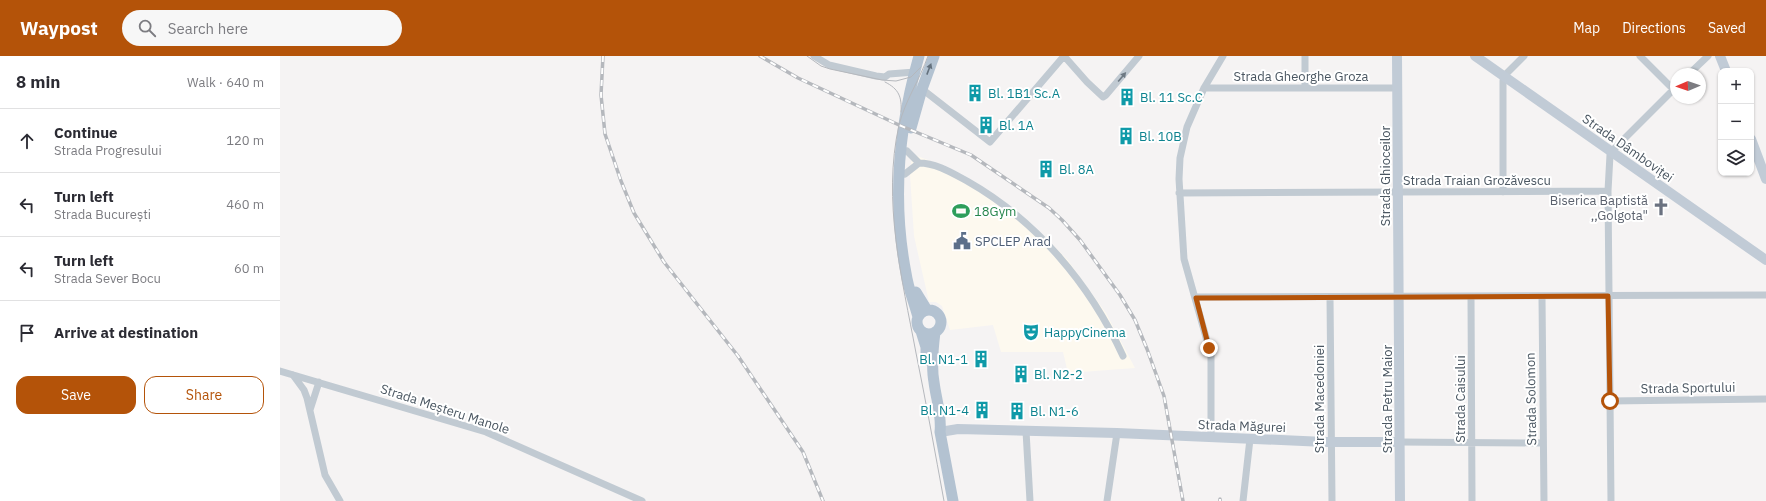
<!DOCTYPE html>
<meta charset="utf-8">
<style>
:root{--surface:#fff;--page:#f7f7f7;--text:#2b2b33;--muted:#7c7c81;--line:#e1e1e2;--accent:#b45309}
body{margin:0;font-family:"IBM Plex Sans",sans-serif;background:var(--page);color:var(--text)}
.controls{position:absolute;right:12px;top:12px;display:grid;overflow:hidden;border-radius:8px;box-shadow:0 1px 3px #0004}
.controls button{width:36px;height:36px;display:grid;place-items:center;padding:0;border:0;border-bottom:1px solid var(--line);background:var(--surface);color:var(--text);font:20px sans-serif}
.compass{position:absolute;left:1390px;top:12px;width:36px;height:36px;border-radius:50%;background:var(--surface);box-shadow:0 1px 3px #0004;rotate:268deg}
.stop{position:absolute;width:12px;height:12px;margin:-9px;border:3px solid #b45309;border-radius:50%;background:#fff}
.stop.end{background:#b45309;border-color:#fff;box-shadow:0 1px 4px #0008}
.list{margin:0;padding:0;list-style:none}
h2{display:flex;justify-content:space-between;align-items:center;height:52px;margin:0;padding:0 16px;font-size:17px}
h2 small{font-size:13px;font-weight:400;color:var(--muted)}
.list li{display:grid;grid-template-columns:26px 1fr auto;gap:12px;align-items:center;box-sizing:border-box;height:64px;padding:0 16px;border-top:1px solid var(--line)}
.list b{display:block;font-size:15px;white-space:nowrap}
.list p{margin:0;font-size:13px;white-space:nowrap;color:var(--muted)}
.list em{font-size:13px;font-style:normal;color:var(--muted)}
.actions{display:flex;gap:8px;padding:12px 16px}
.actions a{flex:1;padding:9px 0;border:1px solid var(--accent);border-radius:12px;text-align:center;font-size:14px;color:var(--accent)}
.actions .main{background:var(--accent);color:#fff}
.icon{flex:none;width:22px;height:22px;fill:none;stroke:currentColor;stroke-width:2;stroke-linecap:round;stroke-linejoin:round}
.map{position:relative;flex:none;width:1486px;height:445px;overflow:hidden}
header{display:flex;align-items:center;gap:24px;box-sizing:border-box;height:56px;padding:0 20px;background:var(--accent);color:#fff}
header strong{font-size:19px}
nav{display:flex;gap:22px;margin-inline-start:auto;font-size:14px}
.search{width:280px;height:36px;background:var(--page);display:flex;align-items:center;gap:10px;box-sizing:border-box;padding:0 14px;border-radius:22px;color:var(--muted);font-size:15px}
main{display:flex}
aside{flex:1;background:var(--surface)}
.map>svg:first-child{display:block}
.commercial{fill:#fdf9ef}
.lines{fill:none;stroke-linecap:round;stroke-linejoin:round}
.street{stroke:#c1cad2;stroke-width:7}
.secondary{stroke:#c1cbd6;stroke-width:10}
.primary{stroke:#b3c2d1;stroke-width:11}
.tram{stroke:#b5b8bd;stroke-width:1}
.rail-casing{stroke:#b5b8bd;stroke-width:3.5}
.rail{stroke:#fff;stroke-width:2;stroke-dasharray:6;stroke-linecap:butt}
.oneway{fill:#64717d}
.oneway2{fill:#6e7983}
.route{stroke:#b45309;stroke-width:5}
.labels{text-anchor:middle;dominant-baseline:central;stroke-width:4;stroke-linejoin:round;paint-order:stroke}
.street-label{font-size:13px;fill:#4a5661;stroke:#fff}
.culture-label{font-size:13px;fill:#0d838f;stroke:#fff;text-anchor:start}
.worship-label{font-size:13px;fill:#5b616d;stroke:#fff;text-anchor:end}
.leisure-label{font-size:13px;fill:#27864d;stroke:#fff;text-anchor:start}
.service-label{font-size:13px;fill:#4e5e75;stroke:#fff;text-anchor:start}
</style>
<header>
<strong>Waypost</strong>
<div class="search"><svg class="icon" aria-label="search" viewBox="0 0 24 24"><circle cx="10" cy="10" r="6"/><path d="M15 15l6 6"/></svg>Search here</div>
<nav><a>Map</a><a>Directions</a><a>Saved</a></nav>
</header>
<main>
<aside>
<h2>8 min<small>Walk · 640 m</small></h2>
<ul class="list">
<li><svg class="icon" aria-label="ahead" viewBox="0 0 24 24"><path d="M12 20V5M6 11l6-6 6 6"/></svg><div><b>Continue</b><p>Strada Progresului</p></div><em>120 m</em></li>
<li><svg class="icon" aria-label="left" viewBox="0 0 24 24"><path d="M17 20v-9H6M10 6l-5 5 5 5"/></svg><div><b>Turn left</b><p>Strada București</p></div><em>460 m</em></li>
<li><svg class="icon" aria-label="left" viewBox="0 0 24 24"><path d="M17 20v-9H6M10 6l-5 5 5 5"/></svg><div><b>Turn left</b><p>Strada Sever Bocu</p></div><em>60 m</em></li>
<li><svg class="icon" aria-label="arrive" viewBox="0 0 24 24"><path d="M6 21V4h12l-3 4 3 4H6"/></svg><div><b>Arrive at destination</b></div></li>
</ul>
<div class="actions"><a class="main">Save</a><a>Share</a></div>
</aside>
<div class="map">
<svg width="1486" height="445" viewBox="0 0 1486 445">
<rect width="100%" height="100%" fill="#f5f3f3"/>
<path class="commercial" d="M632 98 661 109 767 183 787 203 826 257 855 312 788 317 783 296H721L713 269 670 274 662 250 656 246H649L634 180 630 119Z"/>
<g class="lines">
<path class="street" d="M534 0 549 9 596 20 605 21 609 18 635 16
M784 0 807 26 823 41 826 39 859 0
M1025 0V32
M1360 0 1393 33
M1409 18 1428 0
M924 32H1117
M642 33 710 86 784 0
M627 95 639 107
M625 118 639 107C656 107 672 117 687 125 756 164 810 228 843 300
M1223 136V25L1224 20 1244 0
M899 137 1328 135
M916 241 1486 239
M1050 241 1052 445
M1191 241 1192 445
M1262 241 1264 445
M0 315 206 376 362 445
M13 319 24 334 27 342 45 419 60 445
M1330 345 1486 343
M30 354 39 326
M746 375 750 445
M931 381V299L904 203 899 123 900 102 907 71 924 32 943 0
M1120 386 1263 387
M827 445 837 377
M963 445 970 383
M1331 445 1328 135 1330 99 1331 96 1396 31"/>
<path class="secondary" d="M1117 0 1120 445
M1195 0 1486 204
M1440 0 1446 15
M1471 83 1486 123
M660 376 678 373 837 377 1045 386H1120"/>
<path class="primary" d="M631 72 642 33 654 0
M636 236 647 254
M637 266a12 12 0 1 1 24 0a12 12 0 1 1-24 0Z
M638 261C634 246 628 232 626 217 612 145 619 70 639 0
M641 275 646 291V304
M655 276C653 292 651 310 654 326 656 343 662 359 660 376L673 445"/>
<path class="tram" d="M527 0 541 10 550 13 602 24 616 25 631 21 641 11
M648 0C640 23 625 45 619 69 602 145 622 222 636 297 646 346 655 396 664 445
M605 26C619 33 622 41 621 56"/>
<g class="rail-casing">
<path id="rail" d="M323 0 321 39 325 78 341 125 354 157 384 206 458 300 523 396 543 445
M480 0 518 22 619 69 691 99 769 152 782 164 800 184 840 239 855 264 867 293 884 340 903 445
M940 445V443"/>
</g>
<use href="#rail" class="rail"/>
</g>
<defs><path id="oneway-solid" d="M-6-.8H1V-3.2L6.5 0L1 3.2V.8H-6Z"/></defs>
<use class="oneway" href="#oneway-solid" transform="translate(649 13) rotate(-69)"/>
<use class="oneway2" href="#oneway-solid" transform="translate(842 21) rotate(-50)"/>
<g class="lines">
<path class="route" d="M929 292 916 242 1328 240 1330 345"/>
</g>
<defs>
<g id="building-bare" transform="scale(1.38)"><path d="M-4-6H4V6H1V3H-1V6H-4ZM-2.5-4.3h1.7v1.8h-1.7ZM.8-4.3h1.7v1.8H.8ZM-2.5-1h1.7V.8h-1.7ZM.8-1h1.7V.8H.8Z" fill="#0f9aa8" stroke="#fff" stroke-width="2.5" paint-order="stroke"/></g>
<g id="church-bare" transform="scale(1.38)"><path d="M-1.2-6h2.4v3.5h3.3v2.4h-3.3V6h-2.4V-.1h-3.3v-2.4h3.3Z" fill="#6b7280" stroke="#fff" stroke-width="2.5" paint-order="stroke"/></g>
<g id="stadium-bare" transform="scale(1.38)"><path d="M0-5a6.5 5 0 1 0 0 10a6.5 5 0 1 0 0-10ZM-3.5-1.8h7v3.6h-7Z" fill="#2e9e5b" stroke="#fff" stroke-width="2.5" paint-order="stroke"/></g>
<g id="civic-bare" transform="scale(1.38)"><path d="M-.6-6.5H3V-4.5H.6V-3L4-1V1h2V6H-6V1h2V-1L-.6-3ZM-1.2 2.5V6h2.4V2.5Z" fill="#5c6f8a" stroke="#fff" stroke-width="2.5" paint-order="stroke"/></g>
<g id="theatre-bare" transform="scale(1.38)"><path d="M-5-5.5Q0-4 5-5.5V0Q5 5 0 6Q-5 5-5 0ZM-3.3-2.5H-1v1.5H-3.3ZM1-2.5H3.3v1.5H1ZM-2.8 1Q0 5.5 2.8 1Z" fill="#0f9aa8" stroke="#fff" stroke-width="2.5" paint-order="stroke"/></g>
</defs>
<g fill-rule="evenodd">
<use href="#building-bare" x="695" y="37"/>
<use href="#building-bare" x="847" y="41"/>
<use href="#building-bare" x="706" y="69"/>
<use href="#building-bare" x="846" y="80"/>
<use href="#building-bare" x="766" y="113"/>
<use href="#church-bare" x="1381" y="151"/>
<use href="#stadium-bare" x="681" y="155"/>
<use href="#civic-bare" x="682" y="185"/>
<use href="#theatre-bare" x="751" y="276"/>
<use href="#building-bare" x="701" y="303"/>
<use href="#building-bare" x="741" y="318"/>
<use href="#building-bare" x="702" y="354"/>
<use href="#building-bare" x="737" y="355"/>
</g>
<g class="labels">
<g class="street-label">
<text x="1021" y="20">Strada Gheorghe Groza</text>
<text transform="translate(1348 92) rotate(35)">Strada Dâmboviței</text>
<text transform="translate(1105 120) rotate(-90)">Strada Ghioceilor</text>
<text x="1197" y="124">Strada Traian Grozăvescu</text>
<text transform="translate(1408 332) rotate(-1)">Strada Sportului</text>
<text transform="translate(1039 343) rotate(-90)">Strada Macedoniei</text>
<text transform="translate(1107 343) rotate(-90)">Strada Petru Maior</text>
<text transform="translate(1180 343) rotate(-90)">Strada Caisului</text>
<text transform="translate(1251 343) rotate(-91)">Strada Solomon</text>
<text transform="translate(165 353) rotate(18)">Strada Meșteru Manole</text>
<text transform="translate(962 370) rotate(2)">Strada Măgurei</text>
</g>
<g class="culture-label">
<text x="708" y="37">Bl. 1B1 Sc.A</text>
<text x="860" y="41">Bl. 11 Sc.C</text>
<text x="719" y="69">Bl. 1A</text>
<text x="859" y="80">Bl. 10B</text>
<text x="779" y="113">Bl. 8A</text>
<text x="764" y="276">HappyCinema</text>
<text x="688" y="303" text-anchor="end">Bl. N1-1</text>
<text x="754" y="318">Bl. N2-2</text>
<text x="689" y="354" text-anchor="end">Bl. N1-4</text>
<text x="750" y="355">Bl. N1-6</text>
</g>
<g class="worship-label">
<text x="1368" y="144">Biserica Baptistă<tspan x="1368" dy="15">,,Golgota"</tspan></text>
</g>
<g class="leisure-label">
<text x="694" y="155">18Gym</text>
</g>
<g class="service-label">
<text x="695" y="185">SPCLEP Arad</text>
</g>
</g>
</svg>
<div class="controls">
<button>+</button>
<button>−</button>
<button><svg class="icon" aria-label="layers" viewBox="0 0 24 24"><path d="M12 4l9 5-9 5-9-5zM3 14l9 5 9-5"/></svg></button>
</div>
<svg class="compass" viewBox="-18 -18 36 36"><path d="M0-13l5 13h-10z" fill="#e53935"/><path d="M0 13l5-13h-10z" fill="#7c7c81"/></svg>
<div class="stop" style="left:1330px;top:345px"></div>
<div class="stop end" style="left:929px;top:292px"></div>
</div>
</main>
